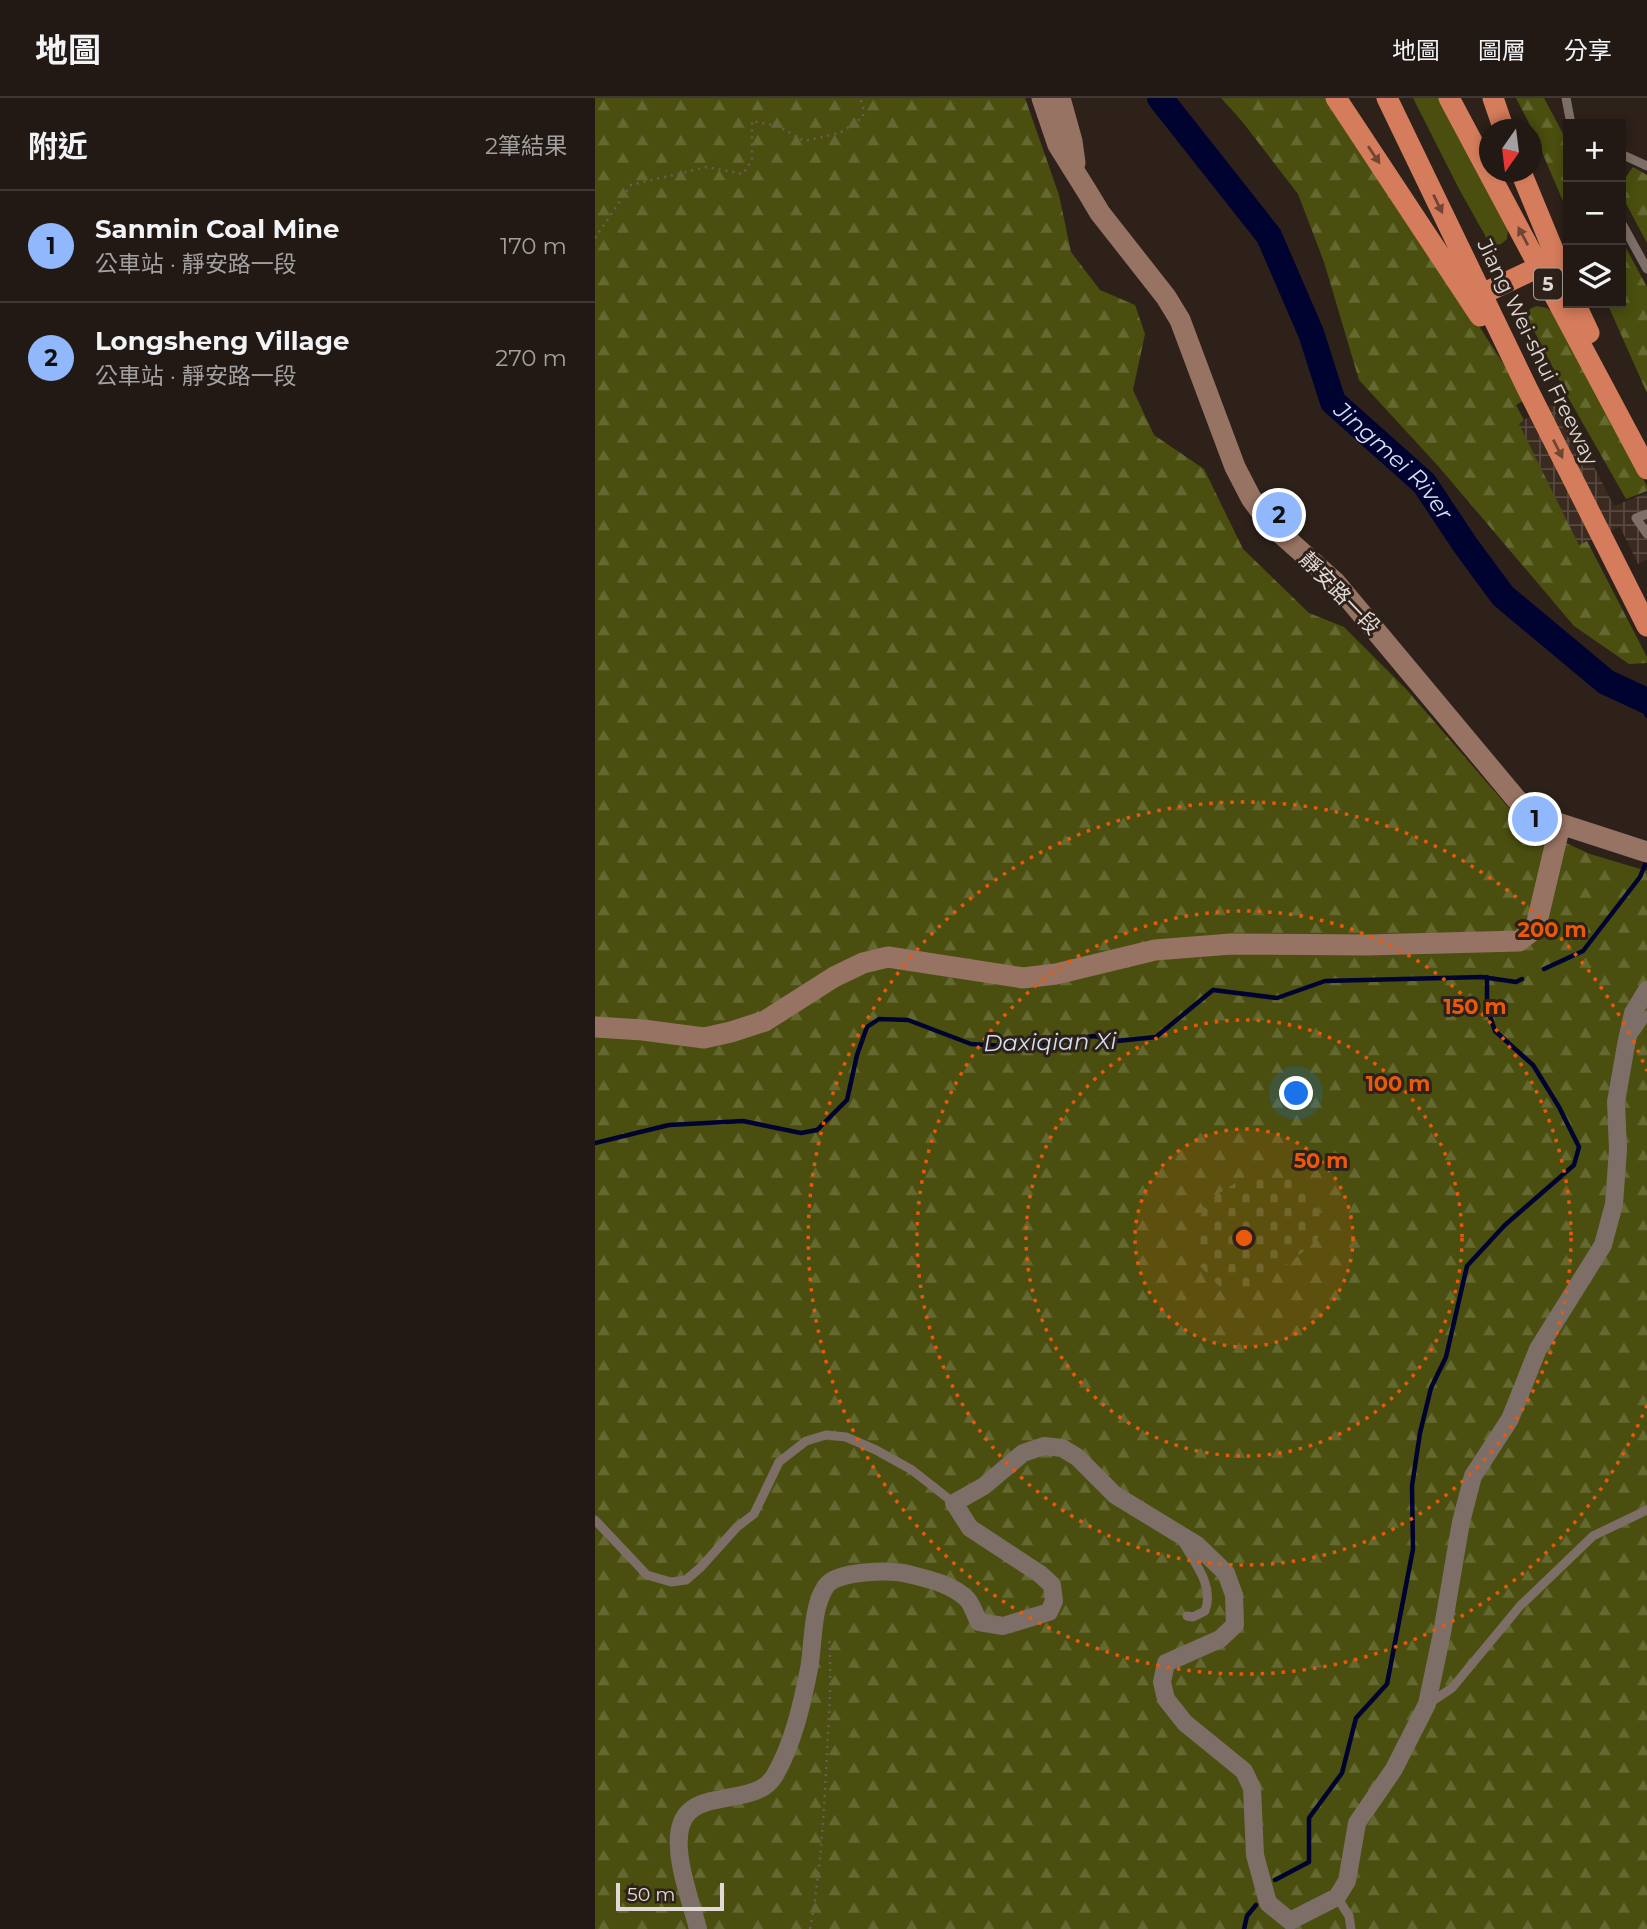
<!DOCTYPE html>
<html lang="zh-TW">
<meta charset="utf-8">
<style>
:root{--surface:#221914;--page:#2e2622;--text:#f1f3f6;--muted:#a2a0a0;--line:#3f3834;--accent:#91b8fd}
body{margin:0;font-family:Montserrat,"Noto Sans TC",sans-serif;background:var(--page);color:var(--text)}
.controls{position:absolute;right:21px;top:21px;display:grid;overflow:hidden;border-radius:0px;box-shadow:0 4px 10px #0003}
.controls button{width:63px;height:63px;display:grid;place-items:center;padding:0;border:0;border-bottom:2px solid var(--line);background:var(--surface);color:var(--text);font:35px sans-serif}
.compass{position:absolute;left:884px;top:21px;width:63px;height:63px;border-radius:50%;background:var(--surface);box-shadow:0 4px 10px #0003;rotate:194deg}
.scale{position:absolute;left:21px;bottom:18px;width:108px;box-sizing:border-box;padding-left:7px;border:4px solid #e1d9d5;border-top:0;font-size:19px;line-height:24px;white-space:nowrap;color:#e1d9d5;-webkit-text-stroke:5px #2d211a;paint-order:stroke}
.you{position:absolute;left:702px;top:996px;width:24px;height:24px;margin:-18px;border:5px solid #fff;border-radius:50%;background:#1a73e8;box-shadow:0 0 0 10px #1a73e833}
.badge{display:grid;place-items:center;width:46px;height:46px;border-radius:50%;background:var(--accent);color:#111;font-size:23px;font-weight:700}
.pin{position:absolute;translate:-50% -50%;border:4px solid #fff;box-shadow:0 2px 7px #0006}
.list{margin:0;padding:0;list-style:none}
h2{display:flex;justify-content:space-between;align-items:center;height:91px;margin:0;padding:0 28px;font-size:30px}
h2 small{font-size:23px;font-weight:400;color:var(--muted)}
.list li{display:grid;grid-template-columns:46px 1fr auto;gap:21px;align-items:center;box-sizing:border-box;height:112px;padding:0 28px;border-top:2px solid var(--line)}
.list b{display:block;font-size:26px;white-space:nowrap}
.list p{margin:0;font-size:23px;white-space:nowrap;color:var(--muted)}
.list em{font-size:23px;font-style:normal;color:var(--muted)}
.icon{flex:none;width:38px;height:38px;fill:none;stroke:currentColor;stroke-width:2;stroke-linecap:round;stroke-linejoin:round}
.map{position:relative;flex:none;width:1052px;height:1831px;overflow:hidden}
header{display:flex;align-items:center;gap:42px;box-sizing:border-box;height:98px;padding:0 35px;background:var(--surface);border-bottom:2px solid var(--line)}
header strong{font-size:33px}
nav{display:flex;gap:38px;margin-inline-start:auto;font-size:24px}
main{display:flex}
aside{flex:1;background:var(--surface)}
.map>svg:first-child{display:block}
.industrial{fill:url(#industrial-grid)}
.green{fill:#4a4f0f}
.forest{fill:url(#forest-firs)}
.cemetery{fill:url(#cemetery-stones)}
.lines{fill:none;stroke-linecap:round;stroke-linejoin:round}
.stream{stroke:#000230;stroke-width:4.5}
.river{stroke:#000230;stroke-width:26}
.path{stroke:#685d57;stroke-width:2.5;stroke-dasharray:2 5;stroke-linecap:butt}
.lane{stroke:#7d6f67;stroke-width:9}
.street{stroke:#7d6f67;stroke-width:18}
.secondary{stroke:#977363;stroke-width:21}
.highway{stroke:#d47c5b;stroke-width:21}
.oneway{fill:#704534}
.ring{fill:none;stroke:#e8590c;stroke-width:3.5;stroke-dasharray:3.5 7}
.labels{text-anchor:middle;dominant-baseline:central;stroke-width:6;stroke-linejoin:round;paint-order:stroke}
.shield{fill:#2d211a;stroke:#aba29d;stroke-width:2}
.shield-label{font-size:19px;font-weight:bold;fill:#e1d9d5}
.street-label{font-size:21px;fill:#e1d9d5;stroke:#2d211a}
.water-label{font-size:23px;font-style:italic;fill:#d2dff3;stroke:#2d211a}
.centre{fill:#e8590c;stroke:#2d211a;stroke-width:3.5}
.ring-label{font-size:21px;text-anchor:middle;font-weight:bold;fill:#e8590c;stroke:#2d211a;stroke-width:6;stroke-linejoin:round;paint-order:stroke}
</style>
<header>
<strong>地圖</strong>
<nav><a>地圖</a><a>圖層</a><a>分享</a></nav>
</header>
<main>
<aside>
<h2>附近<small>2筆結果</small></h2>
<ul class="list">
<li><span class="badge">1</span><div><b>Sanmin Coal Mine</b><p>公車站 · 靜安路一段</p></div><em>170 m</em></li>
<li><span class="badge">2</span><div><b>Longsheng Village</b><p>公車站 · 靜安路一段</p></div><em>270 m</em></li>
</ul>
</aside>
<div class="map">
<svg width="1052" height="1831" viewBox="0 0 1052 1831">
<defs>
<pattern id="industrial-grid" width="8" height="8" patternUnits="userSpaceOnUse" patternTransform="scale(1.75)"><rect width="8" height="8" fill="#3b2a20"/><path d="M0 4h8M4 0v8" fill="none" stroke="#574840"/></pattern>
<pattern id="forest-firs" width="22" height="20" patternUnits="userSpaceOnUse" patternTransform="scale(1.75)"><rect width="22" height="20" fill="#4a4f0f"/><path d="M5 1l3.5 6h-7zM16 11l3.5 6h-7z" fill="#646831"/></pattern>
<pattern id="cemetery-stones" width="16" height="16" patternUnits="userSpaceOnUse" patternTransform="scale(1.75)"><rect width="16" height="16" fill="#4a4f0f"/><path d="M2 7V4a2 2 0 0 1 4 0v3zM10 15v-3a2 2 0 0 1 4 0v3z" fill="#646831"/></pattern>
</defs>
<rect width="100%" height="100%" fill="#2d211a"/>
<path class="industrial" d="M965 302 1019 408 1052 395V462L1043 466 1025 429 984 447 923 325Z"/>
<path class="green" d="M818 0H846L913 132 912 141 906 146 900 147 892 141 863 89Z"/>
<path class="forest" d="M0 0H430L464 97 476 154 505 192 540 207 550 236 538 292 559 337 609 371 648 451 714 515 749 529 811 591 927 725 995 756 1052 773V1831H0Z
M626 0H732L808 110 931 301 921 307 929 322 924 326 984 447 992 443 1052 559V565L1034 566 979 528 844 369 764 282 729 164 703 96 646 22Z
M921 0H949L973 45V115L938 33Z
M1038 69 1052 77V145L1026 96V86Z
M1026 141 1052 189V295L1012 205H1026Z
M942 208 952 210 959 215 1052 388V393L1031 401 974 301 934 223 933 217 935 211Z"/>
<path class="cemetery" d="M650 1079 694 1081 721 1098 727 1124 723 1140 694 1166 665 1175 652 1197 626 1190 601 1164 596 1139 612 1103Z"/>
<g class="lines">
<path class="stream" d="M1045 601 1052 618
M949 871 988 853 1045 779 1052 762
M0 1045 74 1027 148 1023 206 1035 222 1032 252 1002 262 957 272 929 284 921 313 922 376 946 428 949 499 938 522 943 561 939 618 892 682 900 730 883 887 879 921 884 927 881
M680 1782 714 1764V1720L747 1675 761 1620 792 1586 818 1451 817 1388 825 1335 836 1290 851 1259 872 1168 910 1127 979 1067 984 1049 964 1009 938 967 900 933 892 909V879
M649 1831 652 1818 661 1807"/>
<path class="river" id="s1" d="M565 0 674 138 716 235 738 304 829 385 871 448 908 498 1011 584 1052 603"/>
<path class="path" d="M0 140 36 87 112 69 148 76 157 62V23L183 28 209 43 245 35 268 19V9L265 0
M215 1831C226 1772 229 1714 232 1654 234 1617 237 1579 234 1541"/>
<path class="lane" d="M971 0 976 26
M1026 56 1052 68
M1026 124 1052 171
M1052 416 1041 420 1052 436
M1039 936 1052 917
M0 1422 52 1477 76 1484 91 1482 106 1469 142 1429 159 1416 184 1364 211 1343 231 1337 251 1339 281 1352 317 1372 359 1405
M586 1441C598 1463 620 1487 610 1513L598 1519 592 1518
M833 1606 857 1590 925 1508 998 1438 1052 1412
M742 1799 754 1818 756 1831"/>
<path class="street" d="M103 1831C96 1803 77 1755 86 1727 98 1688 161 1711 180 1677 198 1646 207 1606 214 1571 219 1544 216 1511 231 1488 242 1472 296 1472 313 1476 333 1481 357 1486 372 1501 377 1506 380 1517 384 1524L408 1528 454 1514 459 1503 457 1487 445 1476 375 1430 359 1405 389 1388 428 1355 449 1348 467 1350 482 1359 520 1397 602 1447 631 1475 639 1497 640 1527 625 1541 571 1565 567 1584 571 1601 590 1625 649 1673 657 1690 660 1757 673 1805 695 1823 742 1799 752 1783 762 1725 799 1671 832 1606 847 1535 866 1424 878 1378 915 1321 943 1251 1008 1147 1019 1106 1023 1052 1021 1004 1031 947 1038 915 1052 892"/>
<path class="secondary" d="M447 0 463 47 493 95 505 115 571 199 585 222 640 369 656 400 675 426 740 484 922 702 944 719 1052 754
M465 0 477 43 480 65
M0 929 48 932 109 940 136 934 170 923 239 879 268 865 293 859 428 880 461 876 560 852 636 846 772 847 924 843 938 832 942 824 965 727"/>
<path class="highway" d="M741 0 885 218
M792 0 932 290 1052 528
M854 0 1052 371
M898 0 909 32
M926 74 973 188
M887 196 944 169
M980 205 994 235"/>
</g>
<defs><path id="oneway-solid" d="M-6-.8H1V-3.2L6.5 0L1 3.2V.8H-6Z" transform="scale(1.75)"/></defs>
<g class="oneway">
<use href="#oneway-solid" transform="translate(779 57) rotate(56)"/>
<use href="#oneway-solid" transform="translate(843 106) rotate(64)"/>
<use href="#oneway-solid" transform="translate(928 138) rotate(-118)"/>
<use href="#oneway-solid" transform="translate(963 351) rotate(63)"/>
</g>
<circle cx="649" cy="1140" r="109" fill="#e8590c" fill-opacity=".12"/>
<g class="ring">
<circle cx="649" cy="1140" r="109"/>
<circle cx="649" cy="1140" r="218"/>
<circle cx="649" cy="1140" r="327"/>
<path d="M1052 1307A436 436 0 1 1 1052 973"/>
</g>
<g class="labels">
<rect class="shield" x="939" y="170.5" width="28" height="31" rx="5"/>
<g class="shield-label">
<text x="953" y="186">5</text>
</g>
<g class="street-label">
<text transform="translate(943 254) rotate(64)">Jiang Wei-shui Freeway</text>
<text transform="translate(745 495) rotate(46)">靜安路一段</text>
</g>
<g class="water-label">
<text stroke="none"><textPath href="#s1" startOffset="439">Jingmei River</textPath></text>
<text transform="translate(455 944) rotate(-1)">Daxiqian Xi</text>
</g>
</g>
<circle cx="649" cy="1140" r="10" class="centre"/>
<g class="ring-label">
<text x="957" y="839">200 m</text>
<text x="880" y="916">150 m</text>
<text x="803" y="993">100 m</text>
<text x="726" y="1070">50 m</text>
</g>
</svg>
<div class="controls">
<button>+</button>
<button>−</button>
<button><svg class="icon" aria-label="layers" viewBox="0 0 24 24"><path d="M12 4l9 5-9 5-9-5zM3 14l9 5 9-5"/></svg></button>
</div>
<svg class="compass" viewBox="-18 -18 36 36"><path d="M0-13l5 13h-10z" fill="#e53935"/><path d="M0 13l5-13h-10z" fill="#a2a0a0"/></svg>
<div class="scale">50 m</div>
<div class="you"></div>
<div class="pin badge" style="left:940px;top:721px">1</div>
<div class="pin badge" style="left:684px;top:417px">2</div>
</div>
</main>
